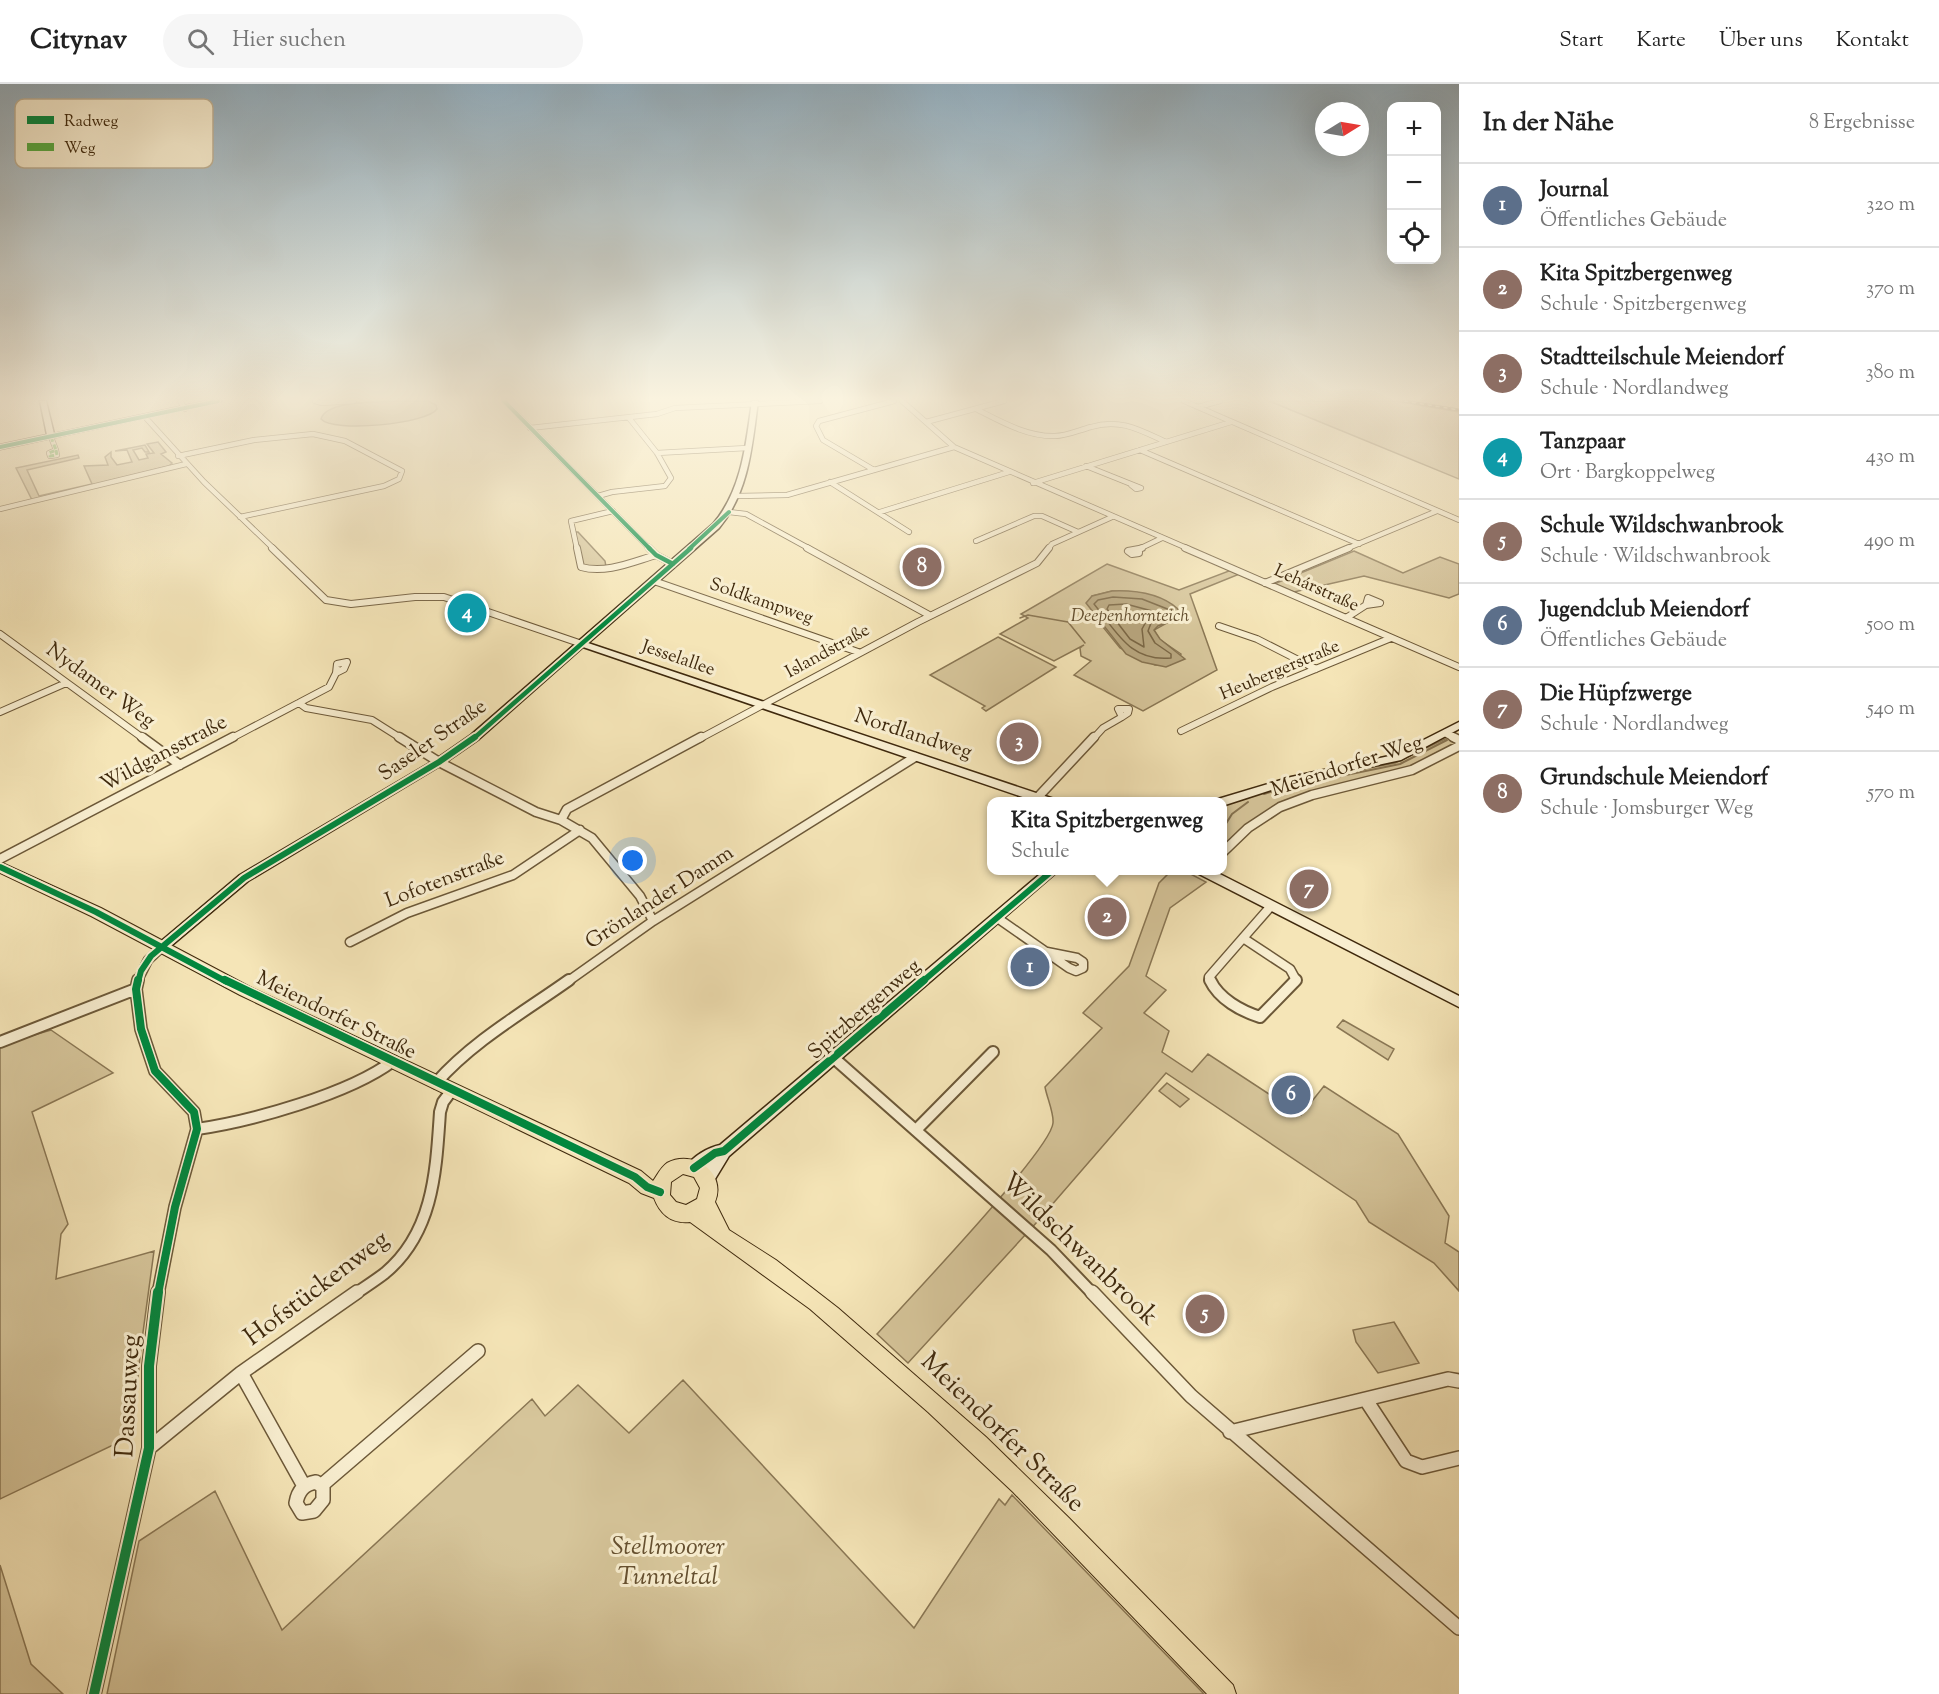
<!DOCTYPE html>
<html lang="de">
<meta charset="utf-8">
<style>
:root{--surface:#fff;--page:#f6f6f6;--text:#222;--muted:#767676;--line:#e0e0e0;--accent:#2563eb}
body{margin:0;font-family:"Sorts Mill Goudy",serif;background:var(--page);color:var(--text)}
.controls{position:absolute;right:18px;top:18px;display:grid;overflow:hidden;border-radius:12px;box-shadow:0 6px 24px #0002}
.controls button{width:54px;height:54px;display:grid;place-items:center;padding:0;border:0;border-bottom:2px solid var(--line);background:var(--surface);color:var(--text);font:30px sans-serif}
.compass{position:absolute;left:1315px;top:18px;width:54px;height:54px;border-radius:50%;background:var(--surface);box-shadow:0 6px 24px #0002;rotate:79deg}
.you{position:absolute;left:633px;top:777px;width:21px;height:21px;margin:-15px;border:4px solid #fff;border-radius:50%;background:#1a73e8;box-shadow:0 0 0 9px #1a73e833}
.badge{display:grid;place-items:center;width:39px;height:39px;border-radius:50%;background:var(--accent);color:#fff;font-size:20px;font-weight:700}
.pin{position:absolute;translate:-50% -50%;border:3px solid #fff;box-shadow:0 2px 6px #0006}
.popup{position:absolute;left:987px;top:713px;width:240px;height:78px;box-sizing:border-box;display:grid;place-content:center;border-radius:12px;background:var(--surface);filter:drop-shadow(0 2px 4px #0005);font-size:20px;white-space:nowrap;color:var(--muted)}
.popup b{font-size:22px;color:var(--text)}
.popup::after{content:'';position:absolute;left:50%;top:100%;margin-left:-12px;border:12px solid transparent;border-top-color:var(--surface)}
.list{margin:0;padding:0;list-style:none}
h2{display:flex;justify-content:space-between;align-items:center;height:78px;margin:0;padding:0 24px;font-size:26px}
h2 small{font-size:20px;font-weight:400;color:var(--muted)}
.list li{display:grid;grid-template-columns:39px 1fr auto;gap:18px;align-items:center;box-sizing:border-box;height:84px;padding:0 24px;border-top:2px solid var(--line)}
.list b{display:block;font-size:22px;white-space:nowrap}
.list p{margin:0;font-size:20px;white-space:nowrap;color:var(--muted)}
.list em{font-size:20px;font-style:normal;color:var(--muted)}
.icon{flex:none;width:33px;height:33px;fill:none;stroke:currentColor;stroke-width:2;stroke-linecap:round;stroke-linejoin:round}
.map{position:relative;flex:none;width:1459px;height:1610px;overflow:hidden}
header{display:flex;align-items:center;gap:36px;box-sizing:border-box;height:84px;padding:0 30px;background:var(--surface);border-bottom:2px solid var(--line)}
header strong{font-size:28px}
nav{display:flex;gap:33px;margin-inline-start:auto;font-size:21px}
.search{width:420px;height:54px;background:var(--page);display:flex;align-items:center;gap:15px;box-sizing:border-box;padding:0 21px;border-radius:33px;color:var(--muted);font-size:22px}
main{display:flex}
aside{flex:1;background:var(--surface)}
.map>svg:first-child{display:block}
.green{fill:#d6c59a;stroke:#8a7754;stroke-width:1.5;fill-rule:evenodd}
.water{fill:#b7a57d;stroke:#877350;stroke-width:1.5}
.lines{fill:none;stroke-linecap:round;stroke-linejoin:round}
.shore{stroke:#7b6745;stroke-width:1.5}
.stream-far1{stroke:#877350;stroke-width:1.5}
.stream{stroke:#877350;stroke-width:2}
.street-far4-casing{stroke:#6c5838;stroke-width:6}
.street-far3-casing{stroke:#6c5838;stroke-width:8}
.street-far2-casing{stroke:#6c5838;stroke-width:11}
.street-far1-casing{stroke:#6c5838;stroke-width:14}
.street-casing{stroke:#6c5838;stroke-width:16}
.secondary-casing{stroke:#3f290d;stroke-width:3}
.primary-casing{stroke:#3f290d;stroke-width:2}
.street-far4{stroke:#f8eed0;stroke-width:4.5}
.street-far3{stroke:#f8eed0;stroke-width:6}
.street-far2{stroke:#f8eed0;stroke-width:8}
.street-far1{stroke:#f8eed0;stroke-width:10}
.street{stroke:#f8eed0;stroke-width:13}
.secondary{fill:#f8eed0;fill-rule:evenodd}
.primary{fill:#f5e5b7;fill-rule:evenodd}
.rail-casing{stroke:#3f290d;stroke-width:3}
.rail{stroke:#f8eed0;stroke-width:1.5;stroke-dasharray:4;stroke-linecap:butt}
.quiet{stroke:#56ab41;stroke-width:3;stroke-dasharray:5 3;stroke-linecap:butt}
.cycleway-far4-casing{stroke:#f8eed0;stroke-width:6}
.cycleway-far3-casing{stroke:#f8eed0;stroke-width:8}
.cycleway-far2-casing{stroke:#f8eed0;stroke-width:10}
.cycleway-far1-casing{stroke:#f8eed0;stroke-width:11}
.cycleway-casing{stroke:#f8eed0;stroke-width:14}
.cycleway-far4{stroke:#00873e;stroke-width:4}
.cycleway-far3{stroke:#00873e;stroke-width:4.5}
.cycleway-far2{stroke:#00873e;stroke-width:6}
.cycleway-far1{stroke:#00873e;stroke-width:8}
.cycleway{stroke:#00873e;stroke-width:10}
.labels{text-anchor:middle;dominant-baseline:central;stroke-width:6;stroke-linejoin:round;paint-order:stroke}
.far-street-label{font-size:18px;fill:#3f290d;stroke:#f8eed0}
.far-water-label{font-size:18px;font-style:italic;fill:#634e2f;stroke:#f8eed0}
.street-label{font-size:21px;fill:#3f290d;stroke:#f8eed0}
.near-street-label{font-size:26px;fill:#3f290d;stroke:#f8eed0}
.near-park-label{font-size:26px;font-style:italic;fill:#655030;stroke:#f8eed0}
.key{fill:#f8eed0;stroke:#c0b396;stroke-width:1.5}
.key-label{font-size:16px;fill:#3f290d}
</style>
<header>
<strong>Citynav</strong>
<div class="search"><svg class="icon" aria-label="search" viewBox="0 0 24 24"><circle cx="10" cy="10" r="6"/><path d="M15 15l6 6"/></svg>Hier suchen</div>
<nav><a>Start</a><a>Karte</a><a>Über uns</a><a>Kontakt</a></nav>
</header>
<main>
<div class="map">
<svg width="1459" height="1610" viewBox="0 0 1459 1610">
<rect width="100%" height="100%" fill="#f5e5b7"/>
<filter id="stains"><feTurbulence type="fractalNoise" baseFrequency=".00333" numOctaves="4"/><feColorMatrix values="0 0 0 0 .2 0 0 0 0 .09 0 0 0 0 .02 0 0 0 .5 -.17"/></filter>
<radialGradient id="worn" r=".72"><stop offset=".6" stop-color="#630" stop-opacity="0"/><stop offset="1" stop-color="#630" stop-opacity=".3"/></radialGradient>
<path class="green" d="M396 317H428L436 321 437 325C427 340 333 349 321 335 327 316 377 319 396 317Z
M1269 317H1395L1459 328V395Z
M158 358 166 368 161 370 172 379 169 382 32 416 16 384 78 371 79 374 27 386 39 412 92 400 84 382 108 381 105 373 111 368V373L117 381 132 378 127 366 115 367 145 361 149 368H145L142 364 133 366 139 376 148 374 146 370 154 369 147 360Z
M575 448H578L605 477 606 483 583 482Z
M1354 467 1403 489 1440 473 1459 480V510L1449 514 1364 492 1294 508 1274 500Z
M1107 480 1179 506 1234 485 1242 489 1190 510 1217 586 1143 627 1074 591 1091 577 1081 572 1080 564 1084 561 1054 577 1000 550 1028 534 1021 530ZM1112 507C1140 507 1157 509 1177 530L1178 533 1154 546 1159 555 1181 570 1170 581H1155L1120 564 1094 532 1092 512Z
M998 553 1056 583 986 627 982 624 985 622 930 591Z
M1447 654 1458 661 1405 685 1316 706 1233 754 1223 762V721L1296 698 1395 679Z
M1171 787H1185L1206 798 1170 824 1146 892 1166 906 1144 929 1169 947 1162 968 1192 988 1208 970 1301 1031 1324 1002 1398 1050 1449 1132 1445 1159 1459 1168V1207L1434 1179 1369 1138 1356 1117 1166 989 1037 1138 908 1279 877 1250C904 1220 1051 1066 1053 1039 1054 1029 1047 1014 1045 1003L1102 944 1083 929 1129 882 1159 799Z
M1343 936 1394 965 1388 976 1337 943Z
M51 946 113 989 32 1028 68 1140 61 1150 56 1195 154 1167 141 1263 132 1352 0 1415V961Z
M1167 999 1189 1015 1180 1023 1159 1007Z
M1394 1238 1419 1279 1378 1289 1356 1258 1353 1246Z
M683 1296 914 1544 999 1415 1005 1421 1012 1411 1204 1610H107L139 1457 215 1407 282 1546 532 1315 545 1332 578 1301 629 1349Z
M0 1481 31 1580 63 1610H0Z"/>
<path class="water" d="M1112 507C1136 506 1161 510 1178 525L1177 530 1182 533 1158 542 1154 546 1160 555 1185 575 1166 583 1142 578 1126 570 1086 519 1092 512Z"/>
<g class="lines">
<path class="shore" d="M1113 513 1142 515 1170 526V530L1151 539 1148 547 1155 559 1171 570V574C1130 578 1117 548 1094 520L1098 516Z
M1126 520 1152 527 1142 545 1144 563 1130 555 1107 525 1109 521Z"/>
<path class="stream-far1" d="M1020 534 1028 531 1068 538
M1079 537 1068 538 1085 559"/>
<path class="stream" d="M1264 710 1287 703 1400 680 1447 656
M1222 746 1232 730 1248 718"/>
<g class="street-far4-casing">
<path id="street-far4" d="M180 317 185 325
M315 317 322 319 354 317
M504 317 650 465
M902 317 954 363 1189 465
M1184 317 1459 436
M1198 323 1220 317
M976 325C1000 337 1027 353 1055 352 1067 352 1079 346 1091 343 1120 334 1140 346 1166 358
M146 334 204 398 274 465
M926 338 1004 317
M530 344 657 330 675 324 820 317
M51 353 56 366
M56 366 57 371 50 372 49 369Z
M1140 366 1359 460
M657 369 747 364
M178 372 254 356 313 350 345 357 402 387 399 395 384 402 240 433
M1086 382 1141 404 1136 405 1131 401
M874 386 823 356 816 342 819 337 894 317
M830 398 909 448
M1033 399 1231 338
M598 412 612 408 665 402 671 394 657 369 629 334
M736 412 787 411 954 363
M0 425 186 380
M729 428 746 430 810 465
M880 428 1009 388
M976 457 1034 432H1042L1078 448
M577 465 571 437 613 427
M1048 465 1052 460 1112 433
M1139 465 1162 454
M1346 465 1437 427"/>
</g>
<g class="street-far3-casing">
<path id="street-far3" d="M272 464 326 516 351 520 415 513H444L582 560
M577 464 581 483C606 490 632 478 656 471
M649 464 656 471 673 480
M807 464 929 531
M1185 464 1459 583
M1139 465V469L1132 470 1128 467Z
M1139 465 1142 464
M654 497 858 568
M1265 499 1349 464
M1368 514 1380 519 1366 521Z
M1346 534 1366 521
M1219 542 1257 555 1316 585
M0 550 144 655
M347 578 344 585 336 589 337 580Z
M299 619 306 624 372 636 402 655
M1118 625H1129L1128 629 1122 633Z
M0 628 66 599
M1181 647 1272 603 1391 554
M1445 649 1456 655
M230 655 329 603 336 589
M699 655 918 538 1037 479 1049 464
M1093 655 1103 644 1122 633"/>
</g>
<g class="street-far2-casing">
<path id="street-far2" d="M142 653 180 681
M399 653 439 678 536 728 561 736 592 754 640 812 653 837
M1453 653 1459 656
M1038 713 1094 653
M561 736 567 725 701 653
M1222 769 1248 744 1280 723 1312 711 1412 686 1459 662
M0 775 233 653
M996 833 1069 884 1076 887 1083 884V878L1077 874 1047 868
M1243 854 1290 885 1296 896 1295 898
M1243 854 1271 822
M350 858 407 829 513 791 580 746
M137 898 148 876 162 863
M567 898 653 837 915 673
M1211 898 1209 893 1243 854"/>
</g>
<g class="street-far1-casing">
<path id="street-far1" d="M138 896 136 905 141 945 155 987 194 1028 197 1045 175 1123 158 1210
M1210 896C1219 915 1241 927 1260 933L1296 896
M0 958 136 905
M835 975 1051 1166 1093 1210
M436 999C473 957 524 928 569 896
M197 1045C252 1037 349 1010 393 977
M916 1046 993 968
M355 1210C365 1203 376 1196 385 1189 434 1148 436 1086 440 1028L443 1018 452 1006"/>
</g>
<g class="street-casing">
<path id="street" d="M1092 1208 1191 1312 1459 1544
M241 1289 304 1402
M1366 1316 1406 1377 1422 1383 1459 1374
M1230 1348 1448 1295 1459 1297
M149 1364 241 1289 357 1208
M316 1398 323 1403V1416L314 1427 302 1429 296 1419C298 1407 304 1400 316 1398Z
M322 1401 478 1267
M94 1610 149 1364V1282L158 1208"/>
</g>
<g class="secondary-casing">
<path id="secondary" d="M40 317H46L54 350 208 317H221L0 365V361L47 351Z
M752 317H758C752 362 749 408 719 444L588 559 1054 715 1055 718H1037L583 563 479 655 443 680 248 797 166 866H158L156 863 158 860 240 791 435 676 471 651 713 440C742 406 746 360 752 317Z
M1459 638V645L1401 676 1293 699 1222 722V718H1217L1218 715 1291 693 1394 671Z
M1045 786H1059L729 1072 712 1100 707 1102 702 1100 699 1095 704 1086 694 1091 689 1089 686 1084C691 1073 709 1063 720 1061Z
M1195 786H1212L1459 912V923L1197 789Z"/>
</g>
<g class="primary-casing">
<path id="primary" d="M0 778 101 824 250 903 641 1087 653 1097C657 1092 660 1084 667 1079 693 1065 727 1088 715 1118L729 1146 776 1176 838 1224 986 1353 1069 1434 1233 1601 1236 1610H1207L1013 1408 928 1328 810 1225 690 1138C671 1140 660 1130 654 1114L641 1109 629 1099 240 911 91 832 0 789ZM683 1090 694 1093 700 1104 697 1115 686 1121 676 1118 670 1111 671 1098Z"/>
</g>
<use href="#street-far4" class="street-far4"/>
<use href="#street-far3" class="street-far3"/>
<use href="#street-far2" class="street-far2"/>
<use href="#street-far1" class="street-far1"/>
<use href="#street" class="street"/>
<use href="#secondary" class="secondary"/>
<use href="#primary" class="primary"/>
<g class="rail-casing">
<path id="rail" d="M1404 317 1459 326"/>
</g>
<use href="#rail" class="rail"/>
<path class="quiet" d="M51 353 56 366
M56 366 57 371 50 372 49 369Z"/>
<g class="cycleway-far4-casing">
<path id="cycleway-far4" d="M504 317 650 465
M0 363 218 317
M689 465 729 428"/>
</g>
<g class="cycleway-far3-casing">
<path id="cycleway-far3" d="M649 464 656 471 673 480
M473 655 691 464"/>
</g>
<g class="cycleway-far2-casing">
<path id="cycleway-far2" d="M0 783 96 828 227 898
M138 898 141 887 151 872 244 794 439 678 475 653
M922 898 1053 786"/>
</g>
<g class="cycleway-far1-casing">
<path id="cycleway-far1" d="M138 896 136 905 141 945 155 987 194 1028 197 1045 175 1123 158 1210
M225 896 635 1093 647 1103 660 1108
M694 1084 715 1069 724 1067 924 896"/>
</g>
<g class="cycleway-casing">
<path id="cycleway" d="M94 1610 149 1364V1282L158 1208"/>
</g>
<use href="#cycleway-far4" class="cycleway-far4"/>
<use href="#cycleway-far3" class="cycleway-far3"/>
<use href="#cycleway-far2" class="cycleway-far2"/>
<use href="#cycleway-far1" class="cycleway-far1"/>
<use href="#cycleway" class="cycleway"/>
</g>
<linearGradient id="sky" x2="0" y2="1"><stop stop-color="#94aebd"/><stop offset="0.58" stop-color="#faf3df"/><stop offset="1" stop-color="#faf3df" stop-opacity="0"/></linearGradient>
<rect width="1459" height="543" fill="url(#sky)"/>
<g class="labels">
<g class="far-street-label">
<text transform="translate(1316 505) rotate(24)">Lehárstraße</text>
<text transform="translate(761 518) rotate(19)">Soldkampweg</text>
<text transform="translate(828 568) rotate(-29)">Islandstraße</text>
<text transform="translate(678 575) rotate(19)">Jesselallee</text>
<text transform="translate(1280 587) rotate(-23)">Heubergerstraße</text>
</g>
<g class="far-water-label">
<text x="1130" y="533">Deepenhornteich</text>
</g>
<g class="street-label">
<text transform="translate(100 602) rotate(36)">Nydamer Weg</text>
<text transform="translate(913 651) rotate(18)">Nordlandweg</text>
<text transform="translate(433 657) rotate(-35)">Saseler Straße</text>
<text transform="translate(164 670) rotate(-28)">Wildgansstraße</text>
<text transform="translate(1347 683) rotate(-18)">Meiendorfer Weg</text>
<text transform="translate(445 796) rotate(-21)">Lofotenstraße</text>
<text transform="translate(660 814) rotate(-33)">Grönlander Damm</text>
<text transform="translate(865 926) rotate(-41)">Spitzbergenweg</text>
<text transform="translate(336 932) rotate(26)">Meiendorfer Straße</text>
</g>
<g class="near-street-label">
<text transform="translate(1079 1166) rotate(44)">Wildschwanbrook</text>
<text transform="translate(317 1205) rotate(-37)">Hofstückenweg</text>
<text transform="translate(129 1312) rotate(-87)">Dassauweg</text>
<text transform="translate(1002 1349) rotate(44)">Meiendorfer Straße</text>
</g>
<g class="near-park-label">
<text x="668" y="1463">Stellmoorer<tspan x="668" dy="30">Tunneltal</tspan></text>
</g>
</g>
<rect x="15" y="15" width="198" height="69" rx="9" class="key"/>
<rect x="27" y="32" width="27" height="8" fill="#00873e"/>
<rect x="27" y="59" width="27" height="8" fill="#56ab41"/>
<g class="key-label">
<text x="64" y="42">Radweg</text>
<text x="64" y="69">Weg</text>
</g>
<rect width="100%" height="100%" filter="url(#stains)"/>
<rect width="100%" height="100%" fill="url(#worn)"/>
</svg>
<div class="controls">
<button>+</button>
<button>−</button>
<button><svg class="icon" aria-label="locate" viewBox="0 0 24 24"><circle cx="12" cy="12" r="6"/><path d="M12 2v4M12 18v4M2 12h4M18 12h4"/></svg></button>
</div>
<svg class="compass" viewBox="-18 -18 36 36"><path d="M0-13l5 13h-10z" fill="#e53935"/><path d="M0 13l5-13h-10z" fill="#767676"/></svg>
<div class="you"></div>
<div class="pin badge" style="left:1030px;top:883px;background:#5c6f8a">1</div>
<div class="pin badge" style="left:1107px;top:833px;background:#8d6e63">2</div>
<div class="popup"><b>Kita Spitzbergenweg</b>Schule</div>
<div class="pin badge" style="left:1019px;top:658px;background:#8d6e63">3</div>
<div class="pin badge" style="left:467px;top:529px;background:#0f9aa8">4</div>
<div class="pin badge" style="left:1205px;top:1230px;background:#8d6e63">5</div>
<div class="pin badge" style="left:1291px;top:1011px;background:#5c6f8a">6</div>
<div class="pin badge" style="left:1309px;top:805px;background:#8d6e63">7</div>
<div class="pin badge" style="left:922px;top:483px;background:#8d6e63">8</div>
</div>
<aside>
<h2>In der Nähe<small>8 Ergebnisse</small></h2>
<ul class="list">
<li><span class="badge" style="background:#5c6f8a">1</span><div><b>Journal</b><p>Öffentliches Gebäude</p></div><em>320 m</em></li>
<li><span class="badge" style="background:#8d6e63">2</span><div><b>Kita Spitzbergenweg</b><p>Schule · Spitzbergenweg</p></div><em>370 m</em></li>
<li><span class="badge" style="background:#8d6e63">3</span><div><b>Stadtteilschule Meiendorf</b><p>Schule · Nordlandweg</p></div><em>380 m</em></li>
<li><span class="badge" style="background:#0f9aa8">4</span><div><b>Tanzpaar</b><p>Ort · Bargkoppelweg</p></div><em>430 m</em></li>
<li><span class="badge" style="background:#8d6e63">5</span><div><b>Schule Wildschwanbrook</b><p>Schule · Wildschwanbrook</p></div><em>490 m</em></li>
<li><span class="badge" style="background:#5c6f8a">6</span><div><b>Jugendclub Meiendorf</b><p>Öffentliches Gebäude</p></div><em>500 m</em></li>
<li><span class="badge" style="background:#8d6e63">7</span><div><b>Die Hüpfzwerge</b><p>Schule · Nordlandweg</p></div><em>540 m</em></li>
<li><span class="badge" style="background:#8d6e63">8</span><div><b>Grundschule Meiendorf</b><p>Schule · Jomsburger Weg</p></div><em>570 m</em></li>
</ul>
</aside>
</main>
